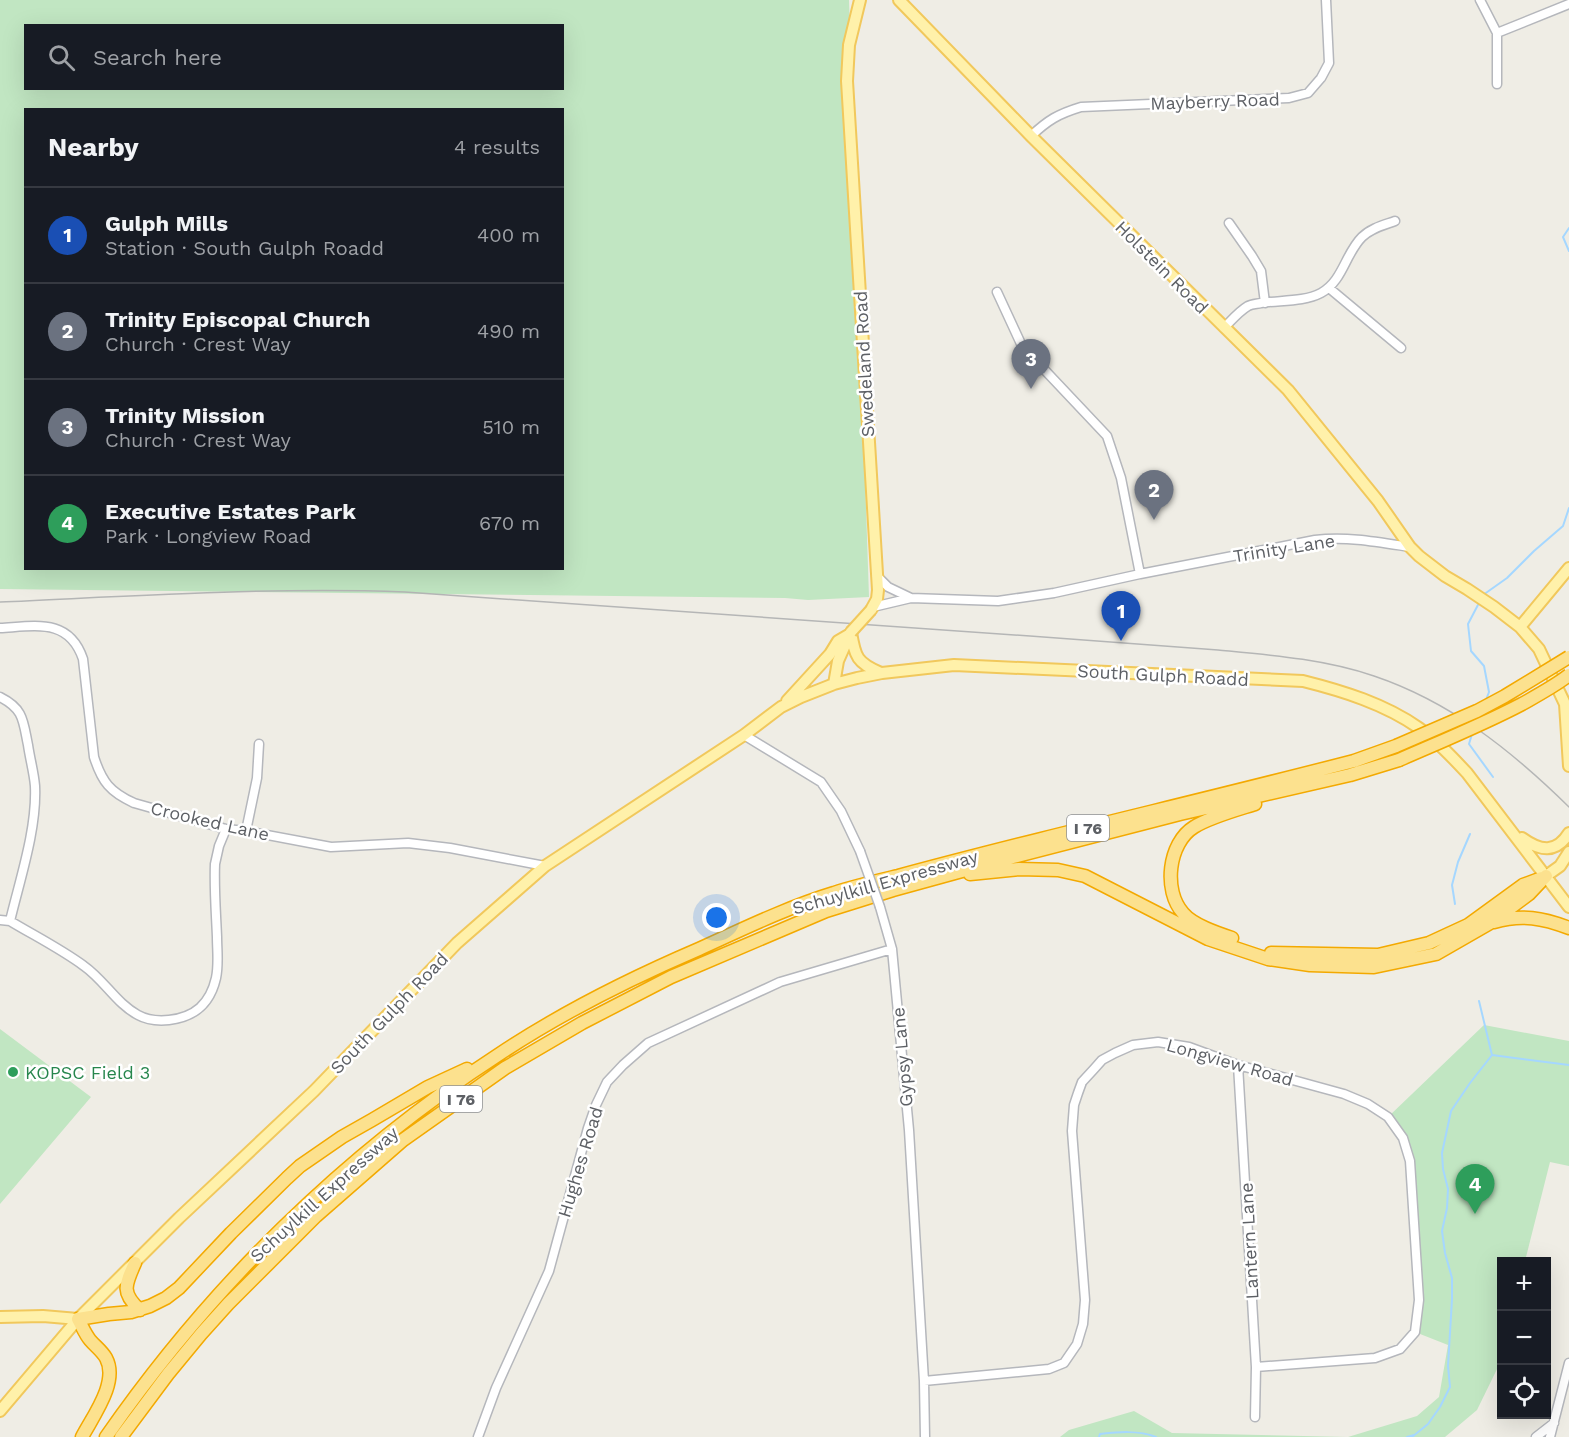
<!DOCTYPE html>
<meta charset="utf-8">
<style>
:root{--surface:#171b24;--page:#242831;--text:#f1f3f6;--muted:#9ea1a6;--line:#363941;--accent:#8c9099}
body{margin:0;font-family:"Work Sans",sans-serif;background:var(--page);color:var(--text)}
.controls{position:absolute;right:18px;bottom:18px;display:grid;overflow:hidden;border-radius:0px;box-shadow:0 6px 24px #0002}
.controls button{width:54px;height:54px;display:grid;place-items:center;padding:0;border:0;border-bottom:2px solid var(--line);background:var(--surface);color:var(--text);font:30px sans-serif}
.you{position:absolute;left:717px;top:918px;width:21px;height:21px;margin:-15px;border:4px solid #fff;border-radius:50%;background:#1a73e8;box-shadow:0 0 0 9px #1a73e833}
.badge{display:grid;place-items:center;width:39px;height:39px;border-radius:50%;background:var(--accent);color:#fff;font-size:20px;font-weight:700}
.pin{position:absolute;translate:-50% -50px;filter:drop-shadow(0 2px 3px #0008)}
.pin::after{content:'';position:absolute;top:32px;width:21px;height:18px;background:inherit;clip-path:polygon(0 0,100% 0,50% 100%)}
.list{margin:0;padding:0;list-style:none}
h2{display:flex;justify-content:space-between;align-items:center;height:78px;margin:0;padding:0 24px;font-size:26px}
h2 small{font-size:20px;font-weight:400;color:var(--muted)}
.list li{display:grid;grid-template-columns:39px 1fr auto;gap:18px;align-items:center;box-sizing:border-box;height:96px;padding:0 24px;border-top:2px solid var(--line)}
.list b{display:block;font-size:22px;white-space:nowrap}
.list p{margin:0;font-size:20px;white-space:nowrap;color:var(--muted)}
.list em{font-size:20px;font-style:normal;color:var(--muted)}
.icon{flex:none;width:33px;height:33px;fill:none;stroke:currentColor;stroke-width:2;stroke-linecap:round;stroke-linejoin:round}
.map{position:relative;flex:none;width:1569px;height:1437px;overflow:hidden}
.search{position:absolute;background:var(--surface);box-shadow:0 6px 24px #0002;left:24px;top:24px;width:540px;height:66px;display:flex;align-items:center;gap:15px;box-sizing:border-box;padding:0 21px;border-radius:0px;color:var(--muted);font-size:22px}
.panel{position:absolute;background:var(--surface);box-shadow:0 6px 24px #0002;left:24px;top:108px;width:540px;height:462px;border-radius:0px}
.map>svg:first-child{display:block}
.green{fill:#c1e6c2;fill-rule:evenodd}
.lines{fill:none;stroke-linecap:round;stroke-linejoin:round}
.stream{stroke:#a5d7ff;stroke-width:2}
.minor-casing{stroke:#b5b7bc;stroke-width:11}
.major-casing{stroke:#f1c85c;stroke-width:14}
.highway-casing{stroke:#f3a901;stroke-width:15}
.minor{stroke:#fff;stroke-width:8}
.major{stroke:#fff1aa;stroke-width:10}
.highway{stroke:#fce18e;stroke-width:12}
.tram{stroke:#b5b6b6;stroke-width:1.5}
.minor-bridge-casing{stroke:#b5b7bc;stroke-width:11;stroke-linecap:butt}
.major-bridge-casing{stroke:#f1c85c;stroke-width:14;stroke-linecap:butt}
.highway-bridge-casing{stroke:#f3a901;stroke-width:15;stroke-linecap:butt}
.minor-bridge{stroke:#fff;stroke-width:8}
.major-bridge{stroke:#fff1aa;stroke-width:10}
.highway-bridge{stroke:#fce18e;stroke-width:12}
.leisure-dot{fill:#2e9e5b;stroke:#fff;stroke-width:2}
.labels{text-anchor:middle;dominant-baseline:central;stroke-width:5;stroke-linejoin:round;paint-order:stroke}
.shield{fill:#fff;stroke:#8e9093;stroke-width:1.5}
.shield-label{font-size:16px;font-weight:bold;fill:#5d6065}
.street-label{font-size:18px;fill:#5d6065;stroke:#fff}
.leisure-label{font-size:18px;fill:#27864d;stroke:#fff;text-anchor:start}
</style>
<div class="map">
<svg width="1569" height="1437" viewBox="0 0 1569 1437">
<rect width="100%" height="100%" fill="#efede5"/>
<path class="green" d="M0 0H849L869 597 808 600 785 598 0 589ZM26 26H562V88H26ZM26 110H562V568H26Z
M1484 1025 1569 1041V1166L1550 1162 1525 1261 1502 1262V1356L1499 1365 1477 1410 1445 1437H1060L1069 1430 1134 1411 1172 1433 1348 1437 1417 1416 1439 1397 1448 1345 1415 1332 1419 1300 1410 1161 1388 1117Z
M0 1029 91 1097 0 1204Z"/>
<g class="lines">
<path class="stream" d="M1569 228 1563 237 1569 251
M1483 595 1507 578 1534 551 1563 526 1569 508
M1480 601 1468 624 1471 651 1484 666 1489 692 1486 700
M1472 734 1469 744 1493 777
M1455 904 1452 885 1458 862 1470 834
M1479 1001 1492 1055 1569 1065
M1099 1437 1100 1434C1119 1432 1138 1430 1156 1437
M1407 1437 1414 1435
M1412 1437 1428 1424 1440 1407 1450 1387 1448 1366 1452 1299V1278L1445 1253 1442 1231 1447 1208 1448 1189 1443 1169 1442 1153 1451 1111 1470 1083 1492 1055"/>
<g class="minor-casing">
<path id="minor" d="M1480 0 1497 33V84
M1497 33 1569 4
M1031 136C1048 120 1058 114 1081 107L1289 98 1308 93 1321 78 1329 63 1326 0
M1229 223 1252 256 1261 271 1265 303
M1329 288 1401 348
M997 292 1022 346 1107 436 1121 478 1140 574
M1224 328C1231 321 1238 312 1248 306 1252 304 1257 304 1261 303 1280 300 1304 302 1321 293 1343 281 1345 254 1362 237 1371 228 1384 225 1395 221
M877 576 888 587 911 598
M873 607 911 598 998 601 1054 593 1140 574 1315 540C1347 536 1378 542 1410 547
M0 628C36 626 69 618 83 659L94 757C102 782 110 792 134 803L226 829 246 831 331 847 408 843 450 848 545 866
M0 697C24 709 23 721 28 745 30 759 34 773 35 786 37 829 20 879 10 921
M744 735 821 782 841 811 860 851
M246 831 257 778 259 744
M880 907 892 949 909 1130 924 1381 925 1437
M0 920 10 921C35 936 61 949 84 966 104 980 117 1004 138 1015 147 1020 159 1021 169 1020 195 1017 210 1004 216 978 219 964 217 950 217 937 216 913 214 888 215 864L219 846 226 829
M1238 1065 1256 1367 1255 1417
M924 1381 1049 1369 1064 1363 1077 1344 1083 1324 1085 1300 1072 1131 1074 1105 1078 1093 1082 1082 1094 1069 1102 1060 1115 1053 1133 1045 1158 1042 1189 1047 1238 1065 1344 1094 1368 1104 1388 1117 1403 1138 1410 1161 1419 1300 1415 1332 1400 1349 1375 1358 1256 1367
M478 1437 496 1388 549 1271 588 1128 596 1105 607 1082 623 1065 648 1043 780 982 892 949
M1536 1437 1554 1423
M1550 1437 1569 1363"/>
</g>
<g class="major-casing">
<path id="major" d="M860 0 849 45 847 81 878 590 877 599 871 610
M899 0 1031 136 1288 390 1378 501 1410 547 1419 556 1445 576 1467 589 1494 607 1520 627 1539 649 1565 704 1569 766
M1520 627 1569 568
M851 632C855 657 857 663 881 673
M834 684 838 661 850 634
M787 701 830 654 838 641 850 634
M1522 838C1540 851 1556 854 1569 833
M1546 876 1560 866 1569 852
M0 1317 43 1316 78 1319
M0 1411 78 1319 179 1218 314 1091 457 943 545 866 744 735 781 707 801 697 834 684 857 678 882 673 954 665 1303 681C1343 691 1385 704 1419 728 1437 741 1452 757 1467 773L1569 907"/>
</g>
<g class="highway-casing">
<path id="highway" d="M970 874 1019 869 1058 870 1085 876 1208 939 1268 959 1310 965 1374 967 1436 954 1490 923 1529 894 1546 876
M1494 922C1522 914 1543 918 1569 928
M1232 938C1217 933 1193 925 1183 913 1163 891 1168 843 1194 827 1210 817 1236 810 1255 804
M1271 953 1378 955 1429 943 1468 925 1523 885 1542 878
M135 1263C125 1285 121 1293 140 1310
M82 1437C93 1416 119 1382 106 1358 102 1351 95 1346 90 1340 85 1334 82 1326 78 1319L109 1314 131 1312 150 1306 166 1298 179 1288 231 1233 287 1178 300 1166 342 1137 372 1120 428 1087 467 1069
M106 1437C211 1286 344 1155 498 1055 561 1013 629 979 699 949 743 929 788 907 834 893 855 886 877 881 898 876 946 863 993 851 1041 839 1145 813 1250 788 1354 761L1396 746
M121 1437 168 1374 201 1334 228 1304 316 1216 403 1140 505 1068 582 1023 671 977 826 911 893 890 1013 857 1180 814 1350 775 1399 760"/>
</g>
<use href="#minor" class="minor"/>
<use href="#major" class="major"/>
<use href="#highway" class="highway"/>
<path class="tram" d="M0 602C135 596 270 587 405 592 614 606 822 621 1030 636 1093 641 1156 645 1218 650 1271 655 1324 659 1374 676 1451 702 1512 751 1569 807"/>
<g class="minor-bridge-casing">
<path id="minor-bridge" d="M860 851 880 907"/>
</g>
<g class="major-bridge-casing">
<path id="major-bridge" d="M851 632 871 610"/>
</g>
<g class="highway-bridge-casing">
<path id="highway-bridge" d="M1396 746 1477 711 1505 696 1569 657
M1399 760C1440 742 1482 725 1522 704 1538 695 1555 686 1569 675"/>
</g>
<use href="#minor-bridge" class="minor-bridge"/>
<use href="#major-bridge" class="major-bridge"/>
<use href="#highway-bridge" class="highway-bridge"/>
</g>
<circle class="leisure-dot" cx="13" cy="1072" r="6"/>
<g class="labels">
<g class="shield">
<rect x="1067" y="815" width="42" height="26" rx="4.5"/>
<rect x="440" y="1086" width="42" height="26" rx="4.5"/>
</g>
<g class="shield-label">
<text x="1088" y="828">I 76</text>
<text x="461" y="1099">I 76</text>
</g>
<g class="street-label">
<text transform="translate(1215 101) rotate(-2)">Mayberry Road</text>
<text transform="translate(1162 267) rotate(45)">Holstein Road</text>
<text transform="translate(864 364) rotate(-93)">Swedeland Road</text>
<text transform="translate(1284 548) rotate(-9)">Trinity Lane</text>
<text transform="translate(1163 675) rotate(3)">South Gulph Roadd</text>
<text transform="translate(210 821) rotate(13)">Crooked Lane</text>
<text transform="translate(885 882) rotate(-16)">Schuylkill Expressway</text>
<text transform="translate(389 1013) rotate(-46)">South Gulph Road</text>
<text transform="translate(902 1057) rotate(-95)">Gypsy Lane</text>
<text transform="translate(1230 1062) rotate(16)">Longview Road</text>
<text transform="translate(580 1162) rotate(-73)">Hughes Road</text>
<text transform="translate(324 1194) rotate(-42)">Schuylkill Expressway</text>
<text transform="translate(1249 1241) rotate(-93)">Lantern Lane</text>
</g>
<g class="leisure-label">
<text x="25" y="1072">KOPSC Field 3</text>
</g>
</g>
</svg>
<div class="controls">
<button>+</button>
<button>−</button>
<button><svg class="icon" aria-label="locate" viewBox="0 0 24 24"><circle cx="12" cy="12" r="6"/><path d="M12 2v4M12 18v4M2 12h4M18 12h4"/></svg></button>
</div>
<div class="you"></div>
<div class="pin badge" style="left:1121px;top:641px;background:#1a4fb4">1</div>
<div class="pin badge" style="left:1154px;top:520px;background:#6b7280">2</div>
<div class="pin badge" style="left:1031px;top:389px;background:#6b7280">3</div>
<div class="pin badge" style="left:1475px;top:1214px;background:#2e9e5b">4</div>
<div class="search"><svg class="icon" aria-label="search" viewBox="0 0 24 24"><circle cx="10" cy="10" r="6"/><path d="M15 15l6 6"/></svg>Search here</div>
<section class="panel">
<h2>Nearby<small>4 results</small></h2>
<ul class="list">
<li><span class="badge" style="background:#1a4fb4">1</span><div><b>Gulph Mills</b><p>Station · South Gulph Roadd</p></div><em>400 m</em></li>
<li><span class="badge" style="background:#6b7280">2</span><div><b>Trinity Episcopal Church</b><p>Church · Crest Way</p></div><em>490 m</em></li>
<li><span class="badge" style="background:#6b7280">3</span><div><b>Trinity Mission</b><p>Church · Crest Way</p></div><em>510 m</em></li>
<li><span class="badge" style="background:#2e9e5b">4</span><div><b>Executive Estates Park</b><p>Park · Longview Road</p></div><em>670 m</em></li>
</ul>
</section>
</div>
